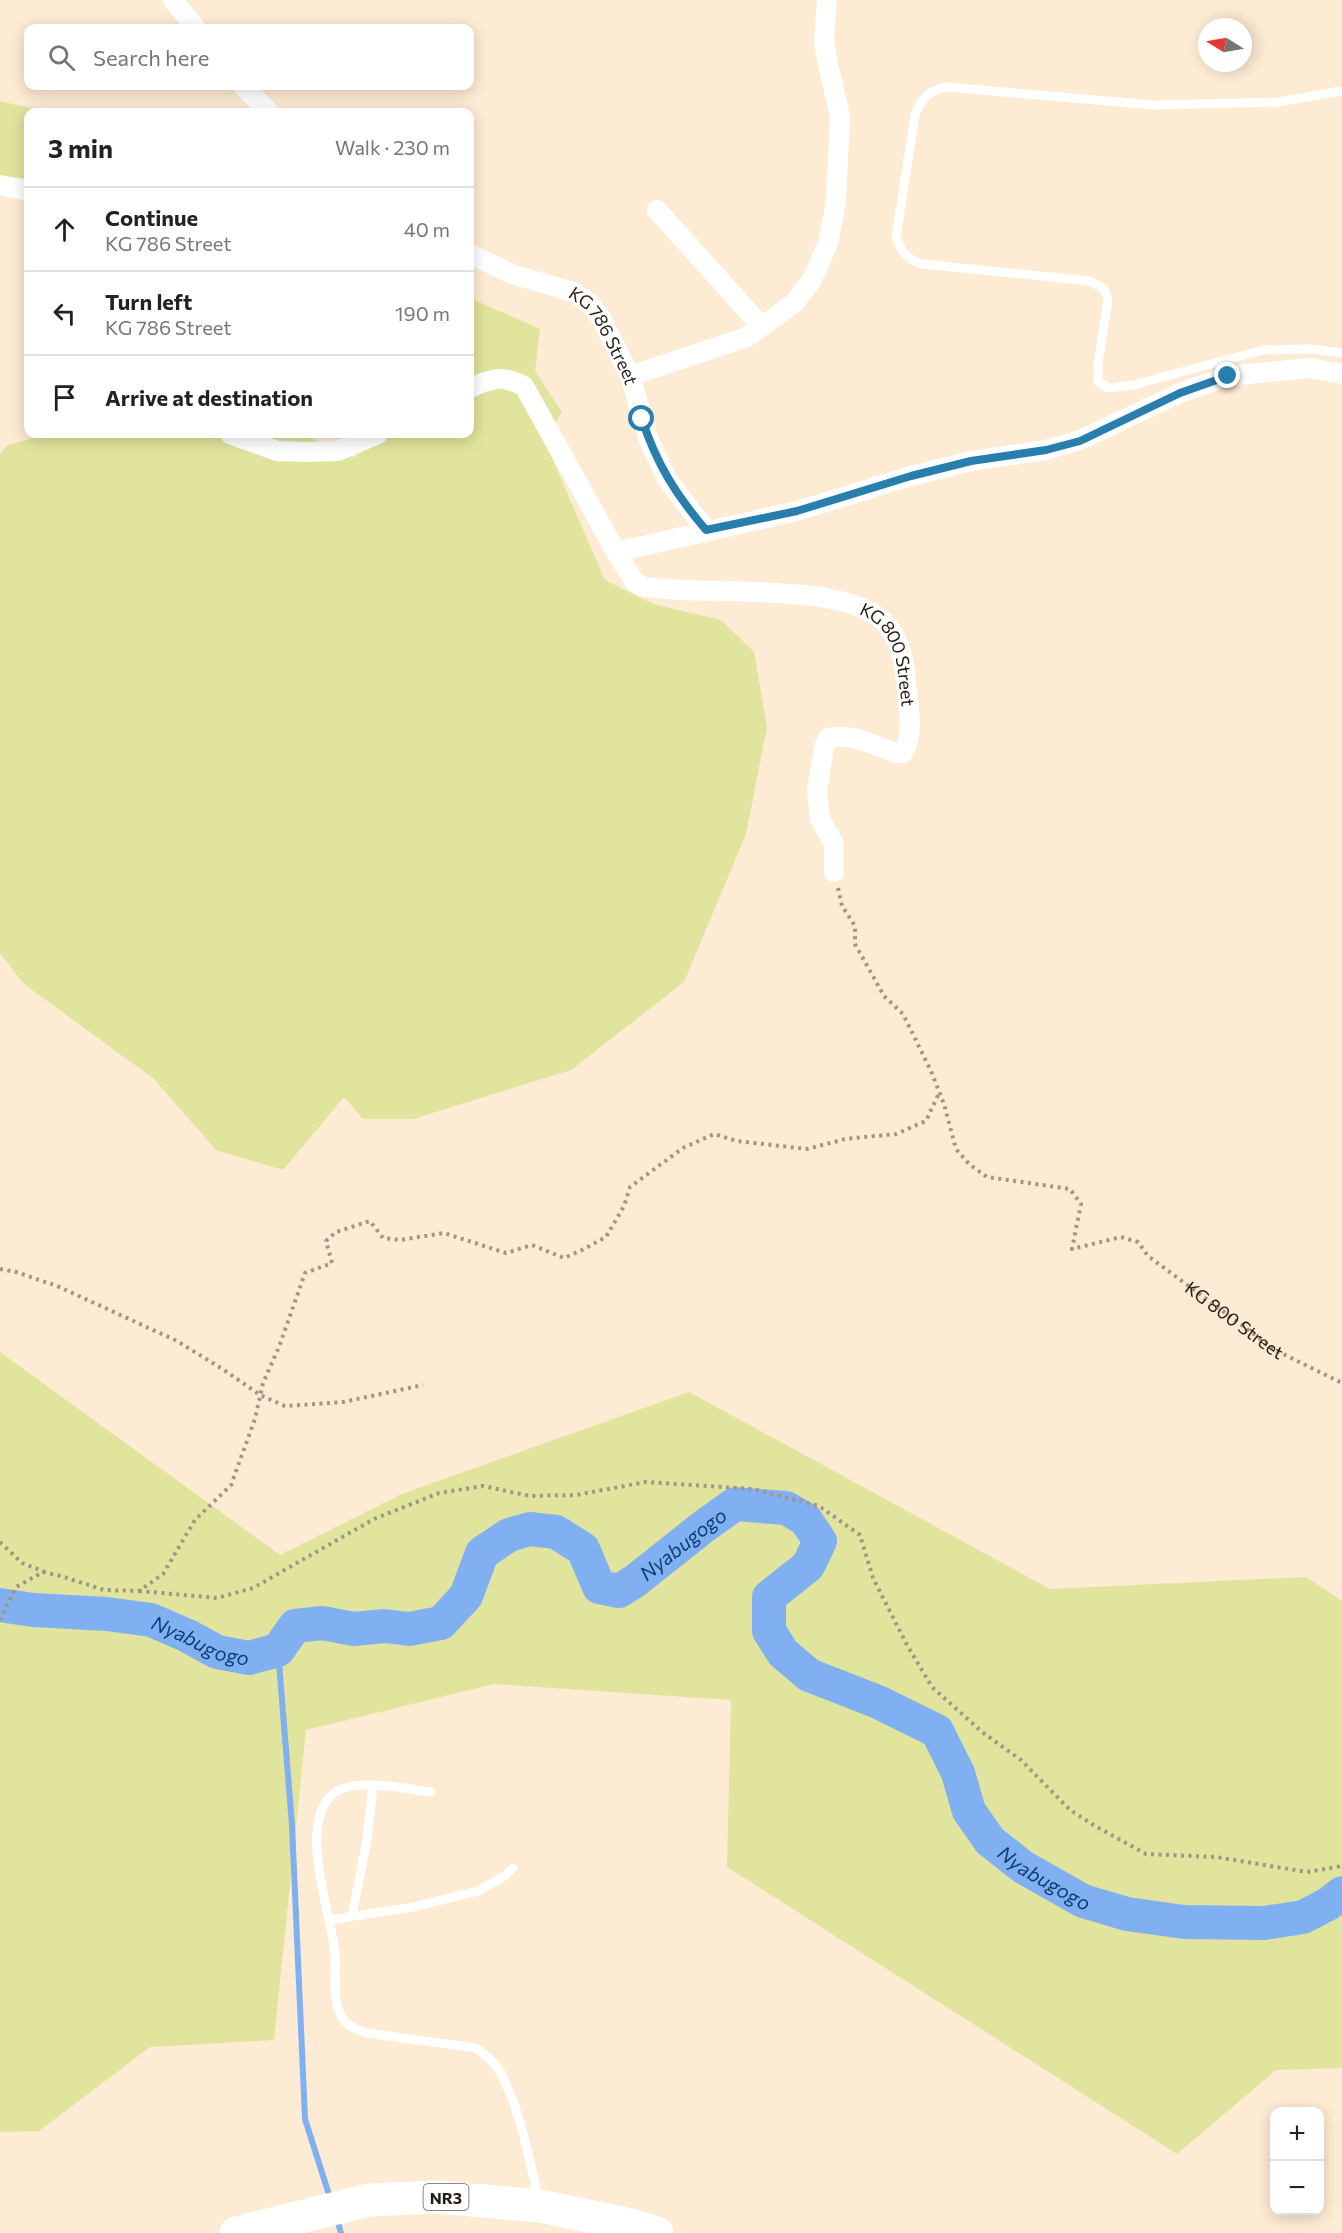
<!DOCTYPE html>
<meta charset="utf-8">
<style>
:root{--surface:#fff;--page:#f6f6f6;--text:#222;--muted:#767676;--line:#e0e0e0}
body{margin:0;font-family:Commissioner,sans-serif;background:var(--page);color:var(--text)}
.controls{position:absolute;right:18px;bottom:18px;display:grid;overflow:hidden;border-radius:12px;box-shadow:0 3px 15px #0003}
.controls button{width:54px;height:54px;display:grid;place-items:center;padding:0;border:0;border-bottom:2px solid var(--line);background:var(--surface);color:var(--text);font:30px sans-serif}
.compass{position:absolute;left:1198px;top:18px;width:54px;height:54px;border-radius:50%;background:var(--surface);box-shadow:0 3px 15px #0003;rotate:281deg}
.stop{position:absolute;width:18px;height:18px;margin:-14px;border:4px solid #287ead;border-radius:50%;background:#fff}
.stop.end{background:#287ead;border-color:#fff;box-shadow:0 2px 6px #0008}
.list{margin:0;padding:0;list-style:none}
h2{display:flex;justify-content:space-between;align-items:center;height:78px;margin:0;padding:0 24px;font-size:26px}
h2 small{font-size:20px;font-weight:400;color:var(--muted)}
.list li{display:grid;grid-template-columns:39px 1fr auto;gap:18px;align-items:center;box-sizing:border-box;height:84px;padding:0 24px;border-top:2px solid var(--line)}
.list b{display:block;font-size:22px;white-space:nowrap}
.list p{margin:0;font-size:20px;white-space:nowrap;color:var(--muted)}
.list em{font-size:20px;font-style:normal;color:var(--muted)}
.icon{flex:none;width:33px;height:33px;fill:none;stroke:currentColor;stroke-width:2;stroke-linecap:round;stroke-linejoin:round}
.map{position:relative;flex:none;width:1342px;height:2233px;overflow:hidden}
.search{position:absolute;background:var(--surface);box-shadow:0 3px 15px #0003;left:24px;top:24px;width:450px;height:66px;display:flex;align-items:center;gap:15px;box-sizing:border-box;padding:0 21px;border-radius:12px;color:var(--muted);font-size:22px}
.panel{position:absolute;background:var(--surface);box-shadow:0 3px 15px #0003;left:24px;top:108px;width:450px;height:330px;border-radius:12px}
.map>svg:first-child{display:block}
.green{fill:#e0e49c}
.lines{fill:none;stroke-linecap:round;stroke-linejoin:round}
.stream{stroke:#80b0f1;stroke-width:6}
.river{stroke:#80b0f1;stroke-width:34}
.path{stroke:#a29584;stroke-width:4;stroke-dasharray:3 4.5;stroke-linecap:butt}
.service{stroke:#fff;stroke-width:9}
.minor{stroke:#fff;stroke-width:20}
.trunk{stroke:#fff;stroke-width:33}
.route{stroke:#287ead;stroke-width:8}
.labels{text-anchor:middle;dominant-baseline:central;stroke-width:4.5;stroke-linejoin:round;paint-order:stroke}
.shield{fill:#fff;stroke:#66615b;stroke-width:1.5}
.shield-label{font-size:16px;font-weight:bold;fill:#241d15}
.street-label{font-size:18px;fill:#241d15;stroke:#fff}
.water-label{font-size:20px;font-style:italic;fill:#0e3c76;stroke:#fff}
</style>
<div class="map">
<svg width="1342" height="2233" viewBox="0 0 1342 2233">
<rect width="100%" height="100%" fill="#feebd4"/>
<path class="green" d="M0 101 48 112H28V181L23 178 0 176Z
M472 299 540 329 535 371 562 412 544 440 605 580 653 604 721 620 754 652 767 727 746 834 684 982 571 1070 413 1119H363L344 1097 283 1170 216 1150 154 1079 24 984 0 953V455L6 446 45 434H302L356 458 358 434H470V302Z
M0 1352 280 1555 402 1494 689 1392 1050 1589 1306 1577 1342 1601V2068L1276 2070 1177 2154 727 1867 731 1700 494 1684 306 1730 274 2040 150 2047 39 2131 0 2132Z"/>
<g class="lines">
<path class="stream" d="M278 1650 292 1825 305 2119 331 2201
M337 2219 341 2233"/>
<path class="river" id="s1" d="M0 1605 33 1610 107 1614 151 1620 188 1636 217 1652 249 1658 278 1650 295 1626 322 1623 354 1629 385 1626 409 1629 441 1623 466 1596 482 1553 509 1535 530 1529 556 1532 583 1549 599 1587 619 1591 635 1581 703 1527 735 1504 786 1508 805 1519 820 1541 808 1566 769 1597V1631L783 1653 809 1675 878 1702 937 1731 958 1773 969 1811 990 1841 1023 1867 1083 1901 1127 1914 1184 1922 1264 1923 1303 1917 1328 1904 1342 1893"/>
<g class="path">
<path id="s2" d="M838 888 842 906 855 926V944L884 996 903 1014 931 1071 944 1104 956 1149 969 1164 987 1177 1070 1189 1081 1204 1072 1249 1121 1237 1138 1242 1148 1256 1277 1351 1342 1383"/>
<path d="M0 1269 16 1272 57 1286 177 1341 224 1370 260 1395 285 1406 343 1402 423 1385"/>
<path d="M0 1542 22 1563 45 1572"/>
<path d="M139 1591 217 1598 253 1588 374 1519 439 1493 483 1486 530 1496 576 1495 646 1482 753 1489 819 1506 860 1535 873 1578 907 1645 932 1687 982 1732 1021 1760 1070 1810 1095 1826 1146 1854 1216 1857 1307 1872 1342 1866"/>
<path d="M0 1620 16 1587 43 1572 61 1576 104 1590 139 1591 163 1574 195 1520 231 1485 255 1419 263 1383 279 1347 305 1273 332 1263 326 1241 336 1232 370 1221 383 1238 400 1240 444 1233 506 1253 532 1245 564 1258 582 1250 606 1237 624 1206 630 1187 683 1148 714 1134 737 1141 807 1149 845 1139 896 1134 926 1121 939 1093"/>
</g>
<path class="service" d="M1342 91 1278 102 1153 105 946 87C928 91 922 98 915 115L896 237C901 252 906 258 921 264L1090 281 1104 289 1108 300 1098 363V381L1108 388 1133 385 1263 350 1310 349 1342 353
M431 1792C406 1789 352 1777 333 1794 297 1824 331 1913 335 1952 337 1971 332 1994 339 2011 343 2024 354 2029 366 2033L476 2048C484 2054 491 2059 497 2067 519 2102 529 2160 539 2201
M352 1916 367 1839 373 1786
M329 1920 413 1907 478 1891 503 1877 513 1868"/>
<g class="minor">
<path d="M173 0 196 28"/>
<path d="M243 86 269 112"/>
<path d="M0 185 28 191"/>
<path d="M657 210 761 326"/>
<path id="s3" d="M470 254 512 274 573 292 589 303 601 318 630 376 649 440 667 479 706 530"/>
<path d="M630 376 747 337 793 304 812 280 828 243 836 202 840 117 826 55 824 41 827 0"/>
<path id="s4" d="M470 388C492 378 502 375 524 386L616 552 634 581 641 586C700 598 850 578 888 626 900 642 905 663 906 682 908 703 915 734 903 753H896C875 746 850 732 828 738L824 747 817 791 820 819 834 844V872"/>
<path d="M230 434 277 451 305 452 338 451 378 434"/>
<path d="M616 552 797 511 911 476 971 461 1046 450 1080 440 1180 393 1228 376 1310 368 1342 374"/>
</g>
<path class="trunk" d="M236 2233 369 2200 439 2197 540 2206 631 2225 657 2233"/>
</g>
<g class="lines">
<path class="route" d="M642 419C656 463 676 495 706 530L797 511 911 476 971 461 1046 450 1080 441 1180 393 1228 376"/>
</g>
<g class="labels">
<rect class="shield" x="423.5" y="2184" width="45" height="26" rx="4.5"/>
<g class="shield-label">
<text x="446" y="2197">NR3</text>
</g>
<g class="street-label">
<text stroke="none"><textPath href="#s3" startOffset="165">KG 786 Street</textPath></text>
<text stroke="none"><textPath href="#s4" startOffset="570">KG 800 Street</textPath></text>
<text stroke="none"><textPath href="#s2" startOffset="675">KG 800 Street</textPath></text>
</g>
<g class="water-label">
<text stroke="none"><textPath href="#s1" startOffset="801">Nyabugogo</textPath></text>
<text stroke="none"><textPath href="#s1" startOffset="206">Nyabugogo</textPath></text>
<text stroke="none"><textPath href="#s1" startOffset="1467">Nyabugogo</textPath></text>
</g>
</g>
</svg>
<div class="controls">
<button>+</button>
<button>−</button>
</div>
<svg class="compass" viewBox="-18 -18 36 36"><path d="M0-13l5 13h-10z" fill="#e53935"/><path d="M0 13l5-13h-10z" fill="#767676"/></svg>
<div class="stop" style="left:642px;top:419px"></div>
<div class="stop end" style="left:1228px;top:376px"></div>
<div class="search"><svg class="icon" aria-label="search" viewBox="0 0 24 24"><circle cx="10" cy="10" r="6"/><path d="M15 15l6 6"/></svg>Search here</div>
<section class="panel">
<h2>3 min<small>Walk · 230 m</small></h2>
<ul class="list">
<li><svg class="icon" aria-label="ahead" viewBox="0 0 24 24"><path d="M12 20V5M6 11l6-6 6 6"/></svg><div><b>Continue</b><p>KG 786 Street</p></div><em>40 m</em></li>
<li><svg class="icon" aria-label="left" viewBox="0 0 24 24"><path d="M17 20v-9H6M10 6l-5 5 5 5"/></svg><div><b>Turn left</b><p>KG 786 Street</p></div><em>190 m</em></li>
<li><svg class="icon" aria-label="arrive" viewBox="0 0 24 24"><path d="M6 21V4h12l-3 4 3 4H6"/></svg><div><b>Arrive at destination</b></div></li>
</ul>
</section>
</div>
